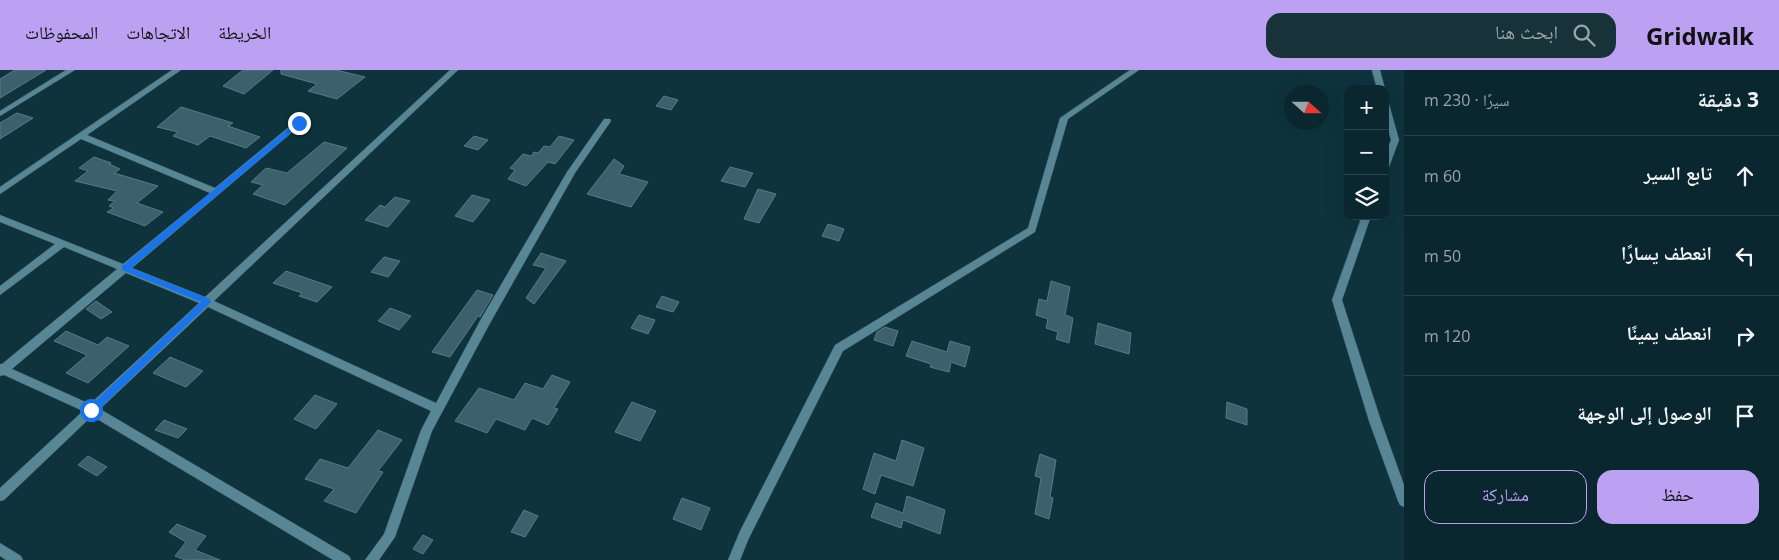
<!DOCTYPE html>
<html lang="ar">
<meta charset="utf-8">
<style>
:root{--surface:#0a262e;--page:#18323a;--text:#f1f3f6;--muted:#99a5aa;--line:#2a434a;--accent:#bca0f2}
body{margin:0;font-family:"Open Sans","Noto Naskh Arabic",sans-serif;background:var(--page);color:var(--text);direction:rtl}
.controls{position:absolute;right:15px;top:15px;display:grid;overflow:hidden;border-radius:10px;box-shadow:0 5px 20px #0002}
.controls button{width:45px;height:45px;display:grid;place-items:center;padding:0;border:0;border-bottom:1px solid var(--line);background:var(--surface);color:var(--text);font:25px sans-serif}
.compass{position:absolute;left:1284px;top:15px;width:45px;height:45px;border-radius:50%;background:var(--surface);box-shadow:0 5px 20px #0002;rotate:111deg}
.stop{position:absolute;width:15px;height:15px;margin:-11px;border:4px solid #1a73e8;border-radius:50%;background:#fff}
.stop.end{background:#1a73e8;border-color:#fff;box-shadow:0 1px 5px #0008}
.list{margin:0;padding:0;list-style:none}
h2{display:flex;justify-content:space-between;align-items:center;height:65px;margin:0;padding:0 20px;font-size:21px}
h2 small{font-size:16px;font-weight:400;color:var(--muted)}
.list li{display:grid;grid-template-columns:32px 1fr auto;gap:15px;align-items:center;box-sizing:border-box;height:80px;padding:0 20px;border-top:1px solid var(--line)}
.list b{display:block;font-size:19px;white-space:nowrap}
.list em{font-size:16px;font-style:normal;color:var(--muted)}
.actions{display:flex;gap:10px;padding:15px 20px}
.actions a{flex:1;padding:11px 0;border:1px solid var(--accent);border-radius:15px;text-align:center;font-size:18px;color:var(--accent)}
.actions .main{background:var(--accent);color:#111}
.icon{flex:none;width:28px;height:28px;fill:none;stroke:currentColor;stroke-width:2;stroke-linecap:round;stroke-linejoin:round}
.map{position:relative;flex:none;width:1404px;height:490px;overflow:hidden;direction:ltr}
header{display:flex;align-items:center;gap:30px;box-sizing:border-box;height:70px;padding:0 25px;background:var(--accent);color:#111}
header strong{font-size:24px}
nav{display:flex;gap:28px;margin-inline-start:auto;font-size:18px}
.search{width:350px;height:45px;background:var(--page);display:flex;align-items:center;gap:12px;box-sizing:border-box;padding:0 18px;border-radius:15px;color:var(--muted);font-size:19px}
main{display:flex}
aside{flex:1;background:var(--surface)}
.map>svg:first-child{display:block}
.building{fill:#3d616c;stroke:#567b87}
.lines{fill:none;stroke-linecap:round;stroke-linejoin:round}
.street-casing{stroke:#2e505a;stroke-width:1}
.street{fill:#588694;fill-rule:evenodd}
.route{fill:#1a73e8}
</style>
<header>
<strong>Gridwalk</strong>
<div class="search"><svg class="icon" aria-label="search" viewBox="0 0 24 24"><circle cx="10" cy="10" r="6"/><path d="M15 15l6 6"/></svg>ابحث هنا</div>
<nav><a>الخريطة</a><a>الاتجاهات</a><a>المحفوظات</a></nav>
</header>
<main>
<aside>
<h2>3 دقيقة<small>سيرًا · 230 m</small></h2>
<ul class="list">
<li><svg class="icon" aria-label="ahead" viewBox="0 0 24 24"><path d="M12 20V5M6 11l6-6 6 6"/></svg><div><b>تابع السير</b></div><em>60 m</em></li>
<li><svg class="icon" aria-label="left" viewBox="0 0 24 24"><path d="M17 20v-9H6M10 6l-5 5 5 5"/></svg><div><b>انعطف يسارًا</b></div><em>50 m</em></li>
<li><svg class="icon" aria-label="right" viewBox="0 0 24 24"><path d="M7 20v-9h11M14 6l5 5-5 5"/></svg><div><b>انعطف يمينًا</b></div><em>120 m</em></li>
<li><svg class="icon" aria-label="arrive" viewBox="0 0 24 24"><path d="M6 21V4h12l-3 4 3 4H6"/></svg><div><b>الوصول إلى الوجهة</b></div></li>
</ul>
<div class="actions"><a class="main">حفظ</a><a>مشاركة</a></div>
</aside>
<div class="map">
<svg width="1404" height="490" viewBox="0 0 1404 490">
<rect width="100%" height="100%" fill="#0e333d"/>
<path class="building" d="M15 0H46L0 28V9Z
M243 0H273L244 24 223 16Z
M281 0H336L365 7 337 29 308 21 317 14 281 4Z
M664 26 678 30 671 40 656 36Z
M181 37 233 53 228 56 260 67 246 78 210 66 198 75 173 66 178 62 157 57Z
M17 43 33 48 0 69V53Z
M474 66 488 70 478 80 464 76Z
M559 66 574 70 555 94 548 92 526 116 508 109 515 100 510 98 523 84 531 86 534 82 538 83 544 76 550 77Z
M324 72 347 78 285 135 253 124 263 115 251 112 266 98 287 103Z
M94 87 111 93 109 94 120 99 114 103 158 116 137 133 163 142 145 156 107 142 114 138 109 136 115 131 108 130 117 121 75 111 88 101 79 98Z
M614 89 624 96 619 104 648 112 631 137 587 124Z
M730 97 753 103 745 117 721 111Z
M758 119 776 124 759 153 744 149Z
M472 125 490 130 473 152 455 146Z
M395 127 410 131 388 157 365 150 380 135 385 137Z
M828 154 844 159 839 171 822 166Z
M541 183 566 191 534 234 526 228 546 198 533 195Z
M384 187 400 191 388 207 371 202Z
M286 201 332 217 317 232 299 226 302 223 273 213Z
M1051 211 1070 217 1065 245 1073 248 1069 273 1056 269 1058 262 1046 258 1048 249 1036 245 1039 229 1047 231Z
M477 220 493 225 480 247 478 246 450 287 432 282Z
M662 226 679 232 673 242 656 237Z
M96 231 112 242 101 249 86 239Z
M390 238 411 246 399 260 378 251Z
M639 245 655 250 648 264 631 258Z
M1098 253 1131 263 1129 284 1095 274Z
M885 257 898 261 893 276 874 270 877 262Z
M66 261 98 275 107 267 129 276 88 313 66 303 87 285 54 271Z
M912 271 947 282 950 271 970 277 965 297 951 292 949 302 930 297 931 294 906 286Z
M170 287 203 301 186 317 153 303Z
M552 305 570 312 554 338 558 339 548 355 532 348 525 360 496 349 487 363 455 351 479 318 514 330 525 313 543 319Z
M315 325 337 334 316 359 294 349Z
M632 332 656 341 640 371 615 362Z
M1227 332 1247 339V355L1226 348Z
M164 350 187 359 178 368 155 360Z
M378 360 402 370 378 401 383 402 356 443 324 431 334 419 305 409 320 389 348 398Z
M902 370 924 378 913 416 881 405 875 424 863 419 874 383 896 391Z
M1040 384 1056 390 1050 427 1053 428 1049 449 1035 444 1041 408 1035 406Z
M88 386 107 397 97 406 78 395Z
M907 426 945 440 940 464 903 450 901 458 871 447 876 433 903 443Z
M682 428 710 438 701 460 673 449Z
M524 440 538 446 525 467 511 462Z
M177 454 206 466 195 480 220 490H185L175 486 186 472 169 462Z
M423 465 433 470 423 484 413 479Z"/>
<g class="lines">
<g class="street-casing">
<path id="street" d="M66 0H75L0 46V41Z
M172 0H181L87 65 215 118 296 51H302L303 53 132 198 205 227 450 0H458L214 231 436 333 481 249 567 102 604 49H610L611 51 575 103 489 255 432 361 395 467 379 490H365L384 464 421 360 431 341 208 237 100 339 349 486 351 490H333L92 346 4 430 0 431V418L83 341 4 305 0 306V294H2L117 199 64 177 0 225V216L55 174 0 152V145L123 194 210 123 81 69 0 124V117ZM126 203 199 233 90 334 12 299Z
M1130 0H1139L1068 49 1035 162 843 281 749 468 740 490H728L740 461 835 275 1028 158 1060 48Z
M1372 0H1380L1385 19H1377Z
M1385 32 1389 34 1399 70 1389 97 1385 100V85L1391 70 1385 49Z
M1362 146H1371L1342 230 1381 351 1404 415V437L1400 435 1398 431 1369 351 1332 230Z
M0 473 21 486 23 490H6L0 486Z"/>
</g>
<use href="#street" class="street"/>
</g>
<path class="route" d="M297 51 303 53 131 198 210 229 211 232 95 343H88V338L201 232 122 200V196Z"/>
</svg>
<div class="controls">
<button>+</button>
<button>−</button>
<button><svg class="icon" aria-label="layers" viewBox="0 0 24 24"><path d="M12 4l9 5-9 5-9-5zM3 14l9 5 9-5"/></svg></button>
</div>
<svg class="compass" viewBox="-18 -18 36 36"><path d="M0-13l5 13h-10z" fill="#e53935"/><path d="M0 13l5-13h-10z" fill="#99a5aa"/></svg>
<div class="stop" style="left:91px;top:340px"></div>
<div class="stop end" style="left:299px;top:53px"></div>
</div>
</main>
